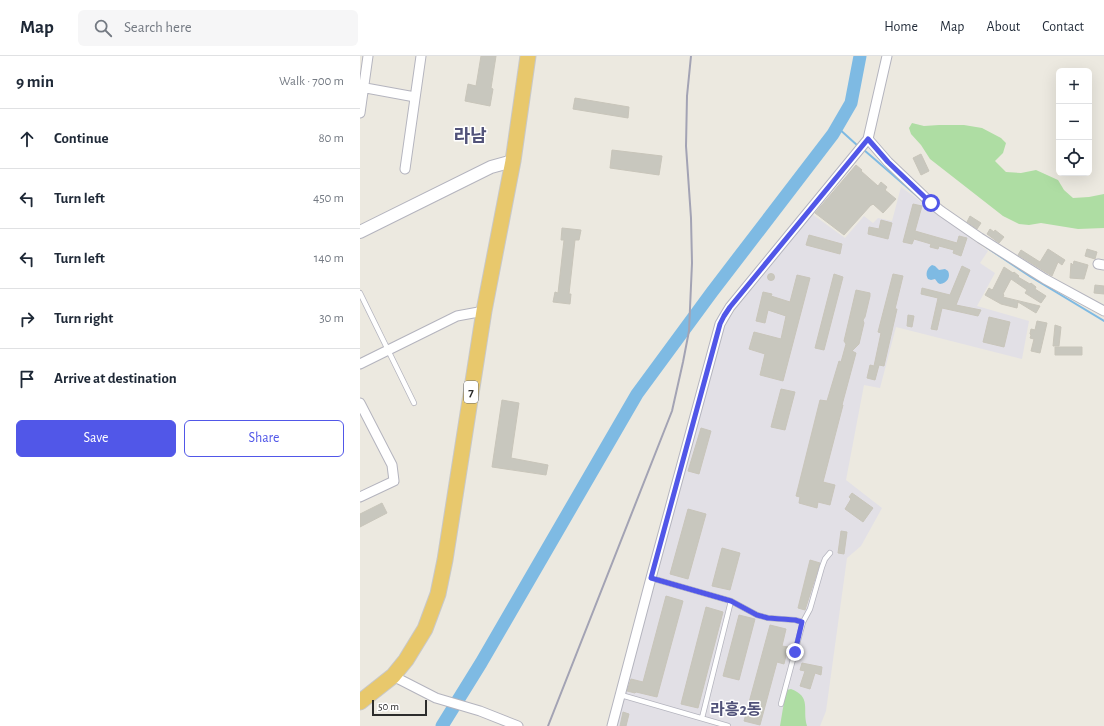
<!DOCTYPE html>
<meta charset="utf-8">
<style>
:root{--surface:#fff;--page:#f6f6f7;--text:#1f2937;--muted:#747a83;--line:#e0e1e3;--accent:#5157e8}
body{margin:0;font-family:"Alegreya Sans","Noto Sans KR",sans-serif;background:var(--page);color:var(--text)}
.controls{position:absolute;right:12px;top:12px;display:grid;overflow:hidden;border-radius:6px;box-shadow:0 4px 16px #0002}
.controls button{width:36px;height:36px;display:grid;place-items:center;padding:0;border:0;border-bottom:1px solid var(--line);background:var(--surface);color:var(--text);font:20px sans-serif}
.scale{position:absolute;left:12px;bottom:10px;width:55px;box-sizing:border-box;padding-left:4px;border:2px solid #2c2c2c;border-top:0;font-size:11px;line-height:14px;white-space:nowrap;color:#2c2c2c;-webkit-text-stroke:3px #fff;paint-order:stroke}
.stop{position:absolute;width:12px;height:12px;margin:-9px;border:3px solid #5157e8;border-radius:50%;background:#fff}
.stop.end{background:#5157e8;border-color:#fff;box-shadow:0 1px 4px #0008}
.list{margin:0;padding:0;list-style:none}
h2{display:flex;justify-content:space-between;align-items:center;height:52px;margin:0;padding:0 16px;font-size:17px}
h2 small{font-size:13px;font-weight:400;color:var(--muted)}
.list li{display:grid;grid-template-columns:26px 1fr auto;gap:12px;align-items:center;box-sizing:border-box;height:60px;padding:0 16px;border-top:1px solid var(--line)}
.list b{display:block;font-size:15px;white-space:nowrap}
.list em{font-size:13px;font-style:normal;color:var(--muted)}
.actions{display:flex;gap:8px;padding:12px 16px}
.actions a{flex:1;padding:9px 0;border:1px solid var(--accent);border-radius:6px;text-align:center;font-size:14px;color:var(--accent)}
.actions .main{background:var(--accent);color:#fff}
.icon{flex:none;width:22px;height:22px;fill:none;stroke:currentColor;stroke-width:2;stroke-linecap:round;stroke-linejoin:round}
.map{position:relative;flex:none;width:744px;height:670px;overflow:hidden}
header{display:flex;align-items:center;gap:24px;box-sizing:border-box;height:56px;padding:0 20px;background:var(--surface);border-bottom:1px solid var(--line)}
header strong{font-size:19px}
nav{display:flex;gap:22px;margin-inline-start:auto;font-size:14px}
.search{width:280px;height:36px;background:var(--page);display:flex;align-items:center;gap:10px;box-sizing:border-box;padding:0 14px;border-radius:6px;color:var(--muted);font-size:15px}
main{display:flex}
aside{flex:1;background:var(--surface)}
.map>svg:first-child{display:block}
.industrial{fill:#e2e0e6}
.green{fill:#aedda3}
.water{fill:#7ebae3}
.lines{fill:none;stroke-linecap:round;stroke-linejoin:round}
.stream{stroke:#7ebae3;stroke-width:2}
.river{stroke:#7ebae3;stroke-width:13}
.building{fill:#c8c7be;stroke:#c8c5ba}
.service-casing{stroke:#b4b4be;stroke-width:6}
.minor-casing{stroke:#b4b4be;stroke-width:11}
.secondary-casing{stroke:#b4b4be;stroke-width:14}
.trunk-casing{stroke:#c8c8c8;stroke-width:17}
.service{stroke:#fff;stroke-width:4.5}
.minor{stroke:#fff;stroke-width:9}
.secondary{stroke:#fff;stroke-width:12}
.trunk{stroke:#e8c86c;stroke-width:15}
.rail{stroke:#a3a3b4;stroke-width:2}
.route{stroke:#5157e8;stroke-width:5}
.labels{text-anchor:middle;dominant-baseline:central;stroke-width:3;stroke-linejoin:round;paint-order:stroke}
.shield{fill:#fff;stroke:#6b6b6b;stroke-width:1}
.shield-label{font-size:13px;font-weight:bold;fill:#2c2c2c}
.quarter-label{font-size:16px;font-weight:bold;fill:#515279;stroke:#fff}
.district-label{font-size:18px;font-weight:bold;fill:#515279;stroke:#fff}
</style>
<header>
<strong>Map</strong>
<div class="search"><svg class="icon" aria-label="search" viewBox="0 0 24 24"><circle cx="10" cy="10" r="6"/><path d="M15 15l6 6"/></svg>Search here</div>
<nav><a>Home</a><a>Map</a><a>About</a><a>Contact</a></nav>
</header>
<main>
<aside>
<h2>9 min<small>Walk · 700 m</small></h2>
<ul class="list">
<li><svg class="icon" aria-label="ahead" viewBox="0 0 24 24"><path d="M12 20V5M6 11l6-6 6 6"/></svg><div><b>Continue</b></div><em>80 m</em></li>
<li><svg class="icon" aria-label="left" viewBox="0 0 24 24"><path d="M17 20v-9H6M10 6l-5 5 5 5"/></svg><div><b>Turn left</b></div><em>450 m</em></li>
<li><svg class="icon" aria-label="left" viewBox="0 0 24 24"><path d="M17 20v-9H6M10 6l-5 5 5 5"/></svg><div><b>Turn left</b></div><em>140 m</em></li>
<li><svg class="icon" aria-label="right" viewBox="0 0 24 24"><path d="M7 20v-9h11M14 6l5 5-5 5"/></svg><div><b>Turn right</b></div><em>30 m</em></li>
<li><svg class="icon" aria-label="arrive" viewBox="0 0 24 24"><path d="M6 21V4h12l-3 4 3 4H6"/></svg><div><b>Arrive at destination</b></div></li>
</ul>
<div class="actions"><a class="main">Save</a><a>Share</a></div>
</aside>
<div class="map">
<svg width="744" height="670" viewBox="0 0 744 670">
<rect width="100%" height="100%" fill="#ece9e0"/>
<path class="industrial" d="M541 131 628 195 620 207 635 217 617 250 669 265 662 303 536 271 520 332 504 329 486 424 522 452 501 490 487 502 466 655 460 670H256L268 621 361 279 369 263 377 251 409 212 452 158 485 182 504 160 513 167 518 162 532 165Z"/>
<path class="green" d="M552 67 564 70 579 69H604L622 72 641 82 646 87 643 97 635 105 646 116 661 117 676 114 698 124 704 134 713 142 729 141 744 138V172L718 173 681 167 669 169 659 168 643 160 570 103 561 89 551 78 549 72Z
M431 633C452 641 442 653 447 670H420L426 634Z"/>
<path class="water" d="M572 209 575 210 579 214 585 213 588 215C591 221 587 227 580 228L578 227 575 223 571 224 568 223C565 218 567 212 572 209Z"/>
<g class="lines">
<path class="stream" d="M477 71 498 90
M504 94 563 145
M626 191 671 221 744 265"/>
<path class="river" d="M82 670 121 607 277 338 352 236 473 78 491 47 500 0"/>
</g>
<path class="building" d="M121 0H136L131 32 133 33 130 50 105 45 108 28 116 30Z
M215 42 269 51 268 62 213 53Z
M252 94 302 100 299 119 250 112Z
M561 98 569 115 561 119 553 102Z
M496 109 502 114 501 115 518 130 521 126 527 131 525 134 536 143 523 157 513 148 512 149H511L484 179 455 157Z
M553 148 562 150 555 175 597 187 599 180 607 182 601 200 593 197 594 194 579 190 578 193 570 191 571 188 554 183 552 188 543 186Z
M610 160 621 167 617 173 607 166Z
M521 164 532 167 528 183 508 178 509 171 519 173Z
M202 172 221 174 219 184H215L209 238H211L210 248 193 246 195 236 198 237 204 184H201Z
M630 173 634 176 635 174 644 181 639 187 627 178Z
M449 179 482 188 480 198 446 189Z
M688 193 705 204 702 209 698 206 692 220 658 199 661 194 680 206Z
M727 193 737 196 735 203 725 200Z
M714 205 728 209 724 223 710 222 711 207 713 209Z
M602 210 610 214 596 249 621 254 618 260 582 252 577 274 571 273 578 242 561 238 562 232 590 239Z
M644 211 653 217 654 216 659 220 658 221 670 228 671 227 676 231 675 233 686 240 681 247 665 237 667 234 651 223 643 238 644 239 643 241 680 250 676 257 658 246 657 252 641 248 625 239 629 232 632 234 633 233Z
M407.5 221a3.5 3.5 0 1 1 7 0a3.5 3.5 0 1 1-7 0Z
M474 218 483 221 464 294 455 292Z
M533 218 543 220 535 253H537L524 310 519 309 515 324 507 322 510 309 514 310 521 277 518 276Z
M437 219 450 222 423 325 400 319 405 298 389 293 394 276 421 283 426 260 408 254 405 267 396 265 403 236 412 238 411 240 430 246Z
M735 229 744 230V238L734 237Z
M496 234 510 237V240L505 261 503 264 504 267 499 288 492 295 496 297 482 349H483L463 426 475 429 470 449 458 446 457 452 439 447 440 441 436 440 460 344 467 345 479 305 481 306 486 288 484 285Z
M548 259 554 260 552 271 547 270Z
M629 261 650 266 644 291 623 286Z
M677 265 687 267 680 297 671 295 674 283 670 282 671 279 670 278 671 273 675 274Z
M695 269 701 271 699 290H693Z
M695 291H722V299H695Z
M421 333 435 336 425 374 411 371Z
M142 344 159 347 151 402 188 409 186 419 132 411Z
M341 372 351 375 339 418 328 415Z
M492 437 513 452 503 466 485 453 491 443 489 441Z
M22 447 27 457 0 471V458Z
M328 453 346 458 328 523 310 518Z
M481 475 487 476 484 498 478 497Z
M362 492 380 497 370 534 352 530Z
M450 504 460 507 445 554 438 552Z
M306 540 323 545 297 641 276 636 275 637 267 635 271 623 283 626Z
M346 551 363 556 338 652 321 648Z
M379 559 395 563 379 624 363 620Z
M410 569 426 573 422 590 428 591 424 608 417 606 400 669 384 665Z
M442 607 462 611 461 619 455 617 450 633 440 630 445 615 440 614Z
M263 656 269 658 266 670H260Z"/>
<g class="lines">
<g class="service-casing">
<path id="service" d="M0 237 54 347
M291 522 371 545 397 559 408 562 435 564 443 566
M261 639 368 670
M421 648 443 566 450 553 462 511 465 503 470 497
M342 662 371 545"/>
</g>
<g class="minor-casing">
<path id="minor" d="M0 31 55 41
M0 57 8 0
M508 83 528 106 571 147 581 155 620 182 685 223 744 255
M45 113 61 0
M738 208 744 209
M0 308 97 260 124 255
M0 347 32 409 34 425 0 441
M33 620 76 642 120 655 158 670
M252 670 291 522 360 268 364 261 370 251 508 83 527 0"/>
</g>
<g class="secondary-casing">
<path id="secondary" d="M0 176 131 111 153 105"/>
</g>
<g class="trunk-casing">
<path id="trunk" d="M0 646 33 620 46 604 65 573 78 538 85 504 124 255 153 105 168 0"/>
</g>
<use href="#service" class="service"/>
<use href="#minor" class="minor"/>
<use href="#secondary" class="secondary"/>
<use href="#trunk" class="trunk"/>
<path class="rail" d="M188 670 312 355 323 306 329 275 332 207 331 162 326 90 327 40 331 0"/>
</g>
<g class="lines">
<path class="route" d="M435 596 442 566 435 564 408 562 397 559 371 545 291 522 360 268 364 260 370 251 508 83 528 106 571 147"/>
</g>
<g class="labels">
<rect class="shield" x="104" y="325" width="14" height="22" rx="3"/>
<g class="shield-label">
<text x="111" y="336">7</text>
</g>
<g class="quarter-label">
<text x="376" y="654">라흥2동</text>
</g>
<g class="district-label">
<text x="110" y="81">라남</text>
</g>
</g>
</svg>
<div class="controls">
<button>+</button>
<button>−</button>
<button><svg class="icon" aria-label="locate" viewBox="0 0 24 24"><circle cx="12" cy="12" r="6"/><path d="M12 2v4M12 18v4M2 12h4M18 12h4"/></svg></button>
</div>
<div class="scale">50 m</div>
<div class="stop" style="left:571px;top:147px"></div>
<div class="stop end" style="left:435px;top:596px"></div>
</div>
</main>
